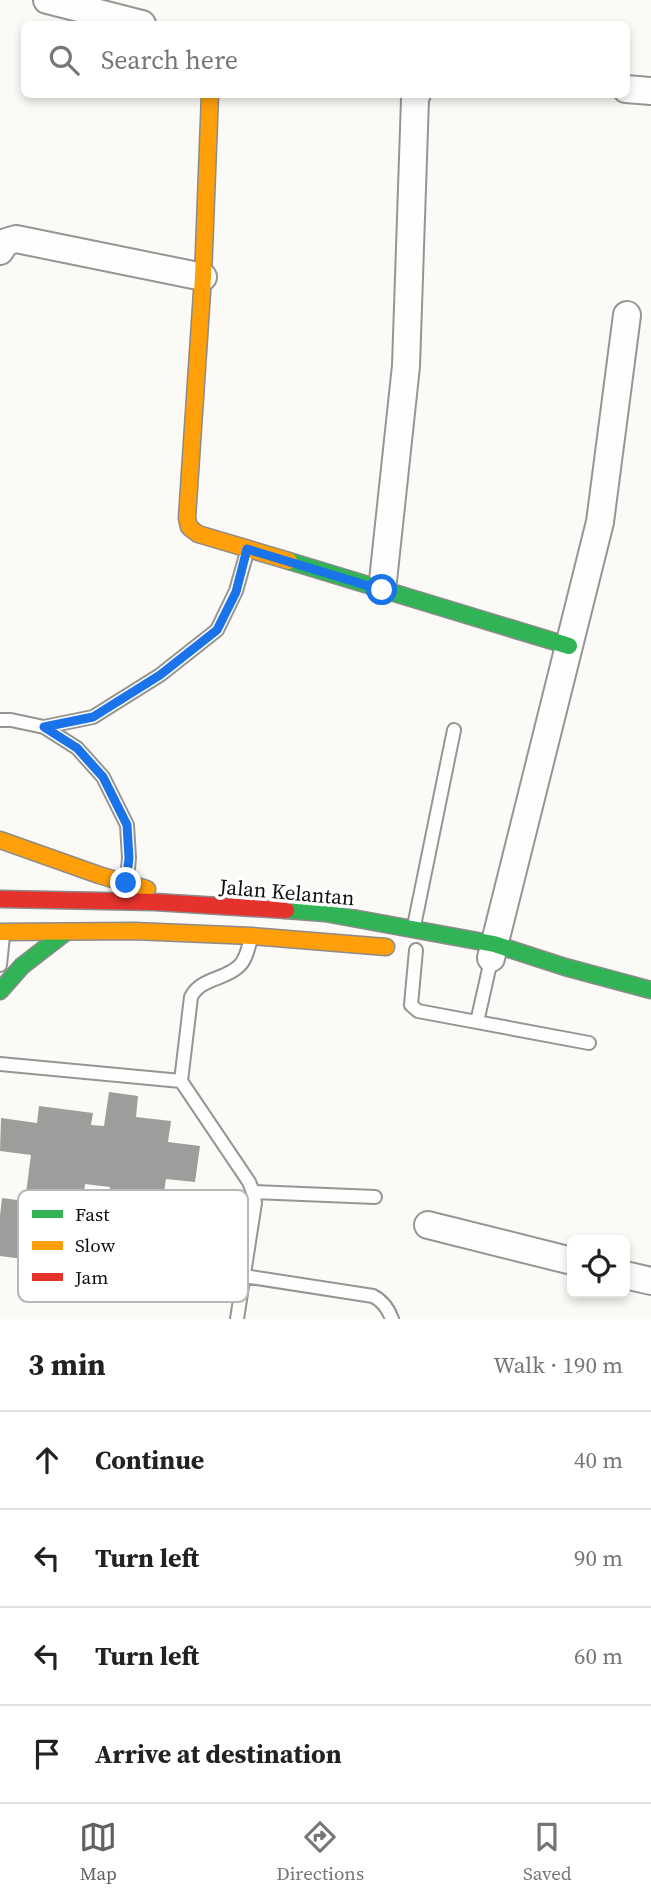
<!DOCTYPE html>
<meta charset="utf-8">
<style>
:root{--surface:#fff;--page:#f2f2f2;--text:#222;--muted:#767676;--line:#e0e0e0;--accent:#626160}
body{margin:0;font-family:"Source Serif 4",serif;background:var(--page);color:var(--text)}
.controls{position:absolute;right:21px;bottom:21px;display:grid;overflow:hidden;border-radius:10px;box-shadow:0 4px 10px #0003}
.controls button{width:63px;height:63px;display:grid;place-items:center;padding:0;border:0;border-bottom:2px solid var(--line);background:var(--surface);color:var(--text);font:35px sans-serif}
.stop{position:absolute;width:21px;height:21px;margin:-16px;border:5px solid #1a73e8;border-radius:50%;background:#fff}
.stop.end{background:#1a73e8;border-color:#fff;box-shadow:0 2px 7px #0008}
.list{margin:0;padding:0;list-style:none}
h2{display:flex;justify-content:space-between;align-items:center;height:91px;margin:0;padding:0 28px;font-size:30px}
h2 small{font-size:23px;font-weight:400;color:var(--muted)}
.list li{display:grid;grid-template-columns:46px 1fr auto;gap:21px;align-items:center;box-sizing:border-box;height:98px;padding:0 28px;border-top:2px solid var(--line)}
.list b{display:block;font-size:26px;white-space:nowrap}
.list em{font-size:23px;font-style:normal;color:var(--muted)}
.icon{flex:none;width:38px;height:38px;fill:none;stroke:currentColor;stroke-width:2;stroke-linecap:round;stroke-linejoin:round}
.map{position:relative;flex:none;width:651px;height:1319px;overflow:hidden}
.search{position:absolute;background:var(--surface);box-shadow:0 4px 10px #0003;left:21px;right:21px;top:21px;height:77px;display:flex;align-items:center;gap:18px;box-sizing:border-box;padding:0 24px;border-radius:10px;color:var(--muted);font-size:26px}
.sheet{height:483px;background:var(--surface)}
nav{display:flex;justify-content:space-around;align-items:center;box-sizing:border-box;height:98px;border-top:2px solid var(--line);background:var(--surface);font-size:19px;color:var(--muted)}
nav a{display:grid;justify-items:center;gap:4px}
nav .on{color:var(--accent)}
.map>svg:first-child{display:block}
.building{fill:#9f9d9b}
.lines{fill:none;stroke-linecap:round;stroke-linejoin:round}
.lane-casing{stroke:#959593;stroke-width:16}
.street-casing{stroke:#959593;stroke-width:30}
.fast-casing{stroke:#8c8b8a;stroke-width:19}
.slow-casing{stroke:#8c8b8a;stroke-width:19}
.jam-casing{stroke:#8c8b8a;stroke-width:19}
.lane{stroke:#fefefe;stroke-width:12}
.street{stroke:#fefefe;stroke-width:26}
.fast{stroke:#30b455;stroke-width:16}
.slow{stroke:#ff9f0a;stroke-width:16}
.jam{stroke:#e5322d;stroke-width:16}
.route{stroke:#1a73e8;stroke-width:9}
.labels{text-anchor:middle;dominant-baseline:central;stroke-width:7;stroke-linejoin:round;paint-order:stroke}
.street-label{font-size:21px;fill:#0f0f0f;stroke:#fff}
.key{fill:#fff;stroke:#b7b7b7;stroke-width:2}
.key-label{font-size:19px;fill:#0f0f0f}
</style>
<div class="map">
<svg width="651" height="1319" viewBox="0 0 651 1319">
<rect width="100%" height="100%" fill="#fbfaf6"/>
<path class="building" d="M109 1092 138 1096 136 1117 171 1121 168 1142 200 1146 195 1182 166 1179 160 1221 184 1224 177 1282 124 1275 127 1250 102 1246 110 1187 85 1184 78 1242 50 1238 47 1262 0 1256V1216L2 1198 25 1201 31 1155 0 1151 1 1118 37 1123 39 1106 93 1113 91 1125 104 1126Z"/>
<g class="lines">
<g class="lane-casing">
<path id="lane" d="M0 720H11L44 727 77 748 103 777 127 825 129 858 127 879
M44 727 93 717 160 675 217 630 236 591 247 552
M414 926 454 730
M416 950 411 1005 418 1011 589 1043
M0 965 3 936
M477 1022 491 960
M0 1064 181 1081 191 997C200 978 225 980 239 966 246 960 248 948 251 939
M181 1081 249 1182 253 1192 255 1203 237 1319
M253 1192 375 1197
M244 1276 373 1296C383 1301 388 1308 392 1319"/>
</g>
<g class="street-casing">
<path id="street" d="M47 0 142 24
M626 89 651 91
M0 251 6 242 16 239 203 277
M382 590 406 366 415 99 417 94
M491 958 600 522 627 315
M428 1225 572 1261
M625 1275 651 1281"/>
</g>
<g class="fast-casing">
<path id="fast" d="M289 561 569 646
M286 910 325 913 494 944 565 967 651 990
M0 991 22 966 66 932"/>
</g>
<g class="slow-casing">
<path id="slow" d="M210 94 203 277 187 518 189 527 198 534 289 561
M0 840 99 875 147 889
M0 932 134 931 252 936 386 947"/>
</g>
<g class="jam-casing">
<path id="jam" d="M0 899 155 902 286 910"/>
</g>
<use href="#lane" class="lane"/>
<use href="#street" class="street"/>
<use href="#fast" class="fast"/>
<use href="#slow" class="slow"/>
<use href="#jam" class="jam"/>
</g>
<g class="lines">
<path class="route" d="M126 883 129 858 127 825 103 777 77 748 44 727 93 717 160 675 217 630 236 592 247 549 382 590"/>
</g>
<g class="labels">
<g class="street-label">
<text transform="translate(287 892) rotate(5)">Jalan Kelantan</text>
</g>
</g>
<rect x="18" y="1190" width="230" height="112" rx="10" class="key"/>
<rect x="32" y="1210" width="31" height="8" fill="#30b455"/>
<rect x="32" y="1241" width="31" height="9" fill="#ff9f0a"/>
<rect x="32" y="1273" width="31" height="8" fill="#e5322d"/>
<g class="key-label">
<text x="75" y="1221">Fast</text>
<text x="75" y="1252">Slow</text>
<text x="75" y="1284">Jam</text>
</g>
</svg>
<div class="controls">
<button><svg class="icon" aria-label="locate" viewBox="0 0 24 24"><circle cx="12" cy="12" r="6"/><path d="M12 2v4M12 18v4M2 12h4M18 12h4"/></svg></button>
</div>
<div class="stop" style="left:382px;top:590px"></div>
<div class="stop end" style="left:126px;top:883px"></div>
<div class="search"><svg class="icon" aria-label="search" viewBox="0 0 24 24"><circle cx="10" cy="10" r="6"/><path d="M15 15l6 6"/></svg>Search here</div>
</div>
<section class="sheet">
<h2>3 min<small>Walk · 190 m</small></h2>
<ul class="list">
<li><svg class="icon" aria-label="ahead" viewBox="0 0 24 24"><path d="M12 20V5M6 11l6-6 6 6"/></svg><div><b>Continue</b></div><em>40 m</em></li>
<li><svg class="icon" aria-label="left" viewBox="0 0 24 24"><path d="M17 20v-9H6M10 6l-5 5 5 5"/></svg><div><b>Turn left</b></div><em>90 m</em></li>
<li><svg class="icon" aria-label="left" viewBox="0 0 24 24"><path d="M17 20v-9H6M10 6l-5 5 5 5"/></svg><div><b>Turn left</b></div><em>60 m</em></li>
<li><svg class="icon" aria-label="arrive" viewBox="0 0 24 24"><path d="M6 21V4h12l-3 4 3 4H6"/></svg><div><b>Arrive at destination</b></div></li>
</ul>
</section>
<nav>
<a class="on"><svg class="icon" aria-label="map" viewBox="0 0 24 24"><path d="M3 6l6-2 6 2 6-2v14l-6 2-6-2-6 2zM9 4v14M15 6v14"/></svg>Map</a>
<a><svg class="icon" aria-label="directions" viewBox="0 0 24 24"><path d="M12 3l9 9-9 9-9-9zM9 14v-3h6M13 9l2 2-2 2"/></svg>Directions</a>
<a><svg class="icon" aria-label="saved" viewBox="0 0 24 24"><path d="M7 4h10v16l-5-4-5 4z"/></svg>Saved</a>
</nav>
